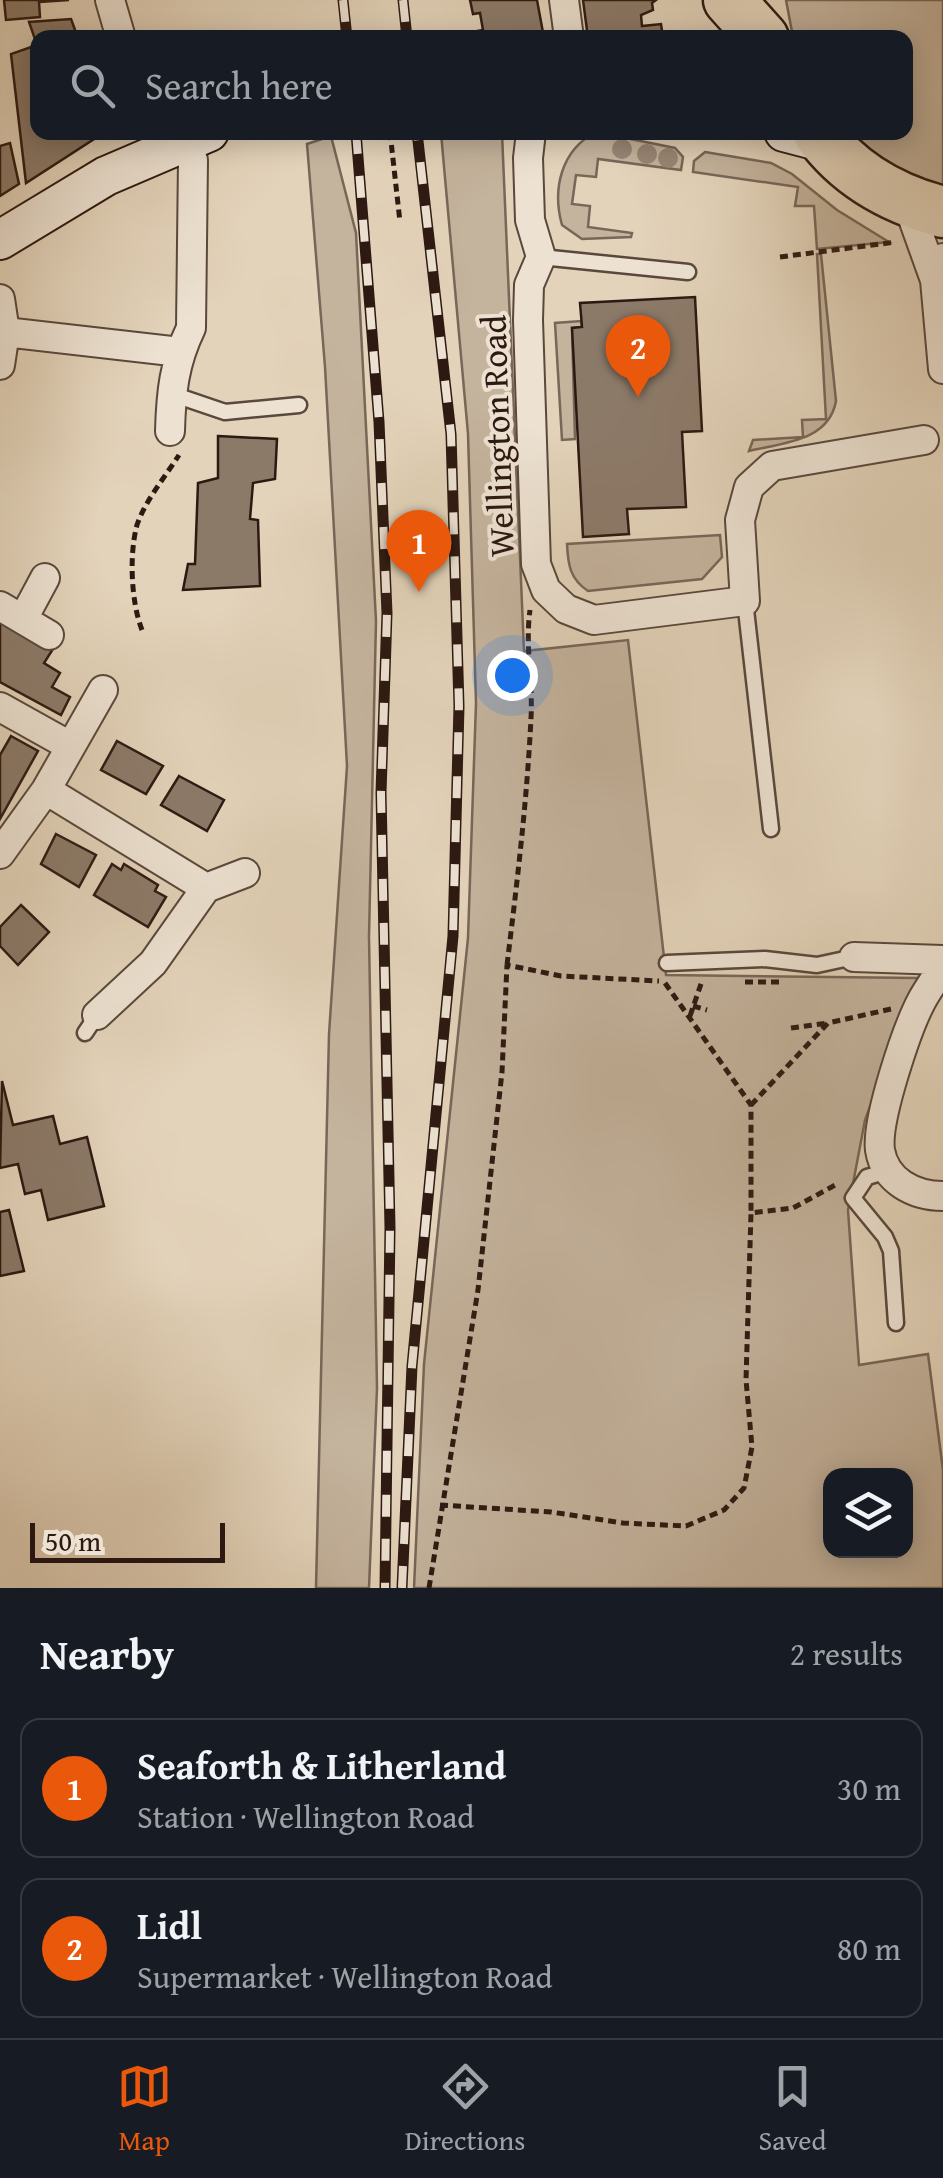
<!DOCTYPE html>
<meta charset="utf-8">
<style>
:root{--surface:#171b24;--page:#242831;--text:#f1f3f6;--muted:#9ea1a6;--line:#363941;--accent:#ea580c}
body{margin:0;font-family:"Gentium Book Plus",serif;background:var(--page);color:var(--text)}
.controls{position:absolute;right:30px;bottom:30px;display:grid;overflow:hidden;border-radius:20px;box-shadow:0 5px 25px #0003}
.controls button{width:90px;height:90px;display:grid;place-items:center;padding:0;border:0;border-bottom:2px solid var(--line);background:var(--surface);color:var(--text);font:50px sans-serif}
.scale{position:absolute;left:30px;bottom:25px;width:195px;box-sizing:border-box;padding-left:10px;border:5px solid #2d1912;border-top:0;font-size:28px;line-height:35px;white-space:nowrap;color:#2d1912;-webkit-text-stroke:8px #ede2d2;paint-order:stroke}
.you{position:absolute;left:512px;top:675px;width:35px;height:35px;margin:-25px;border:8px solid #fff;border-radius:50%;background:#1a73e8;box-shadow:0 0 0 15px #1a73e833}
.badge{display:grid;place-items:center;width:65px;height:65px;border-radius:50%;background:var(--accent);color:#fff;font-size:32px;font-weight:700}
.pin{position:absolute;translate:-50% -82px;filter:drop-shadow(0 2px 5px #0008)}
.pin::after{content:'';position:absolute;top:52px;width:35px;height:30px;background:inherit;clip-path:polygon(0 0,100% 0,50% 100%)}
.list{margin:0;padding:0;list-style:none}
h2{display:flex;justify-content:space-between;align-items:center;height:130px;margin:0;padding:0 40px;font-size:42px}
h2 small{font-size:32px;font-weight:400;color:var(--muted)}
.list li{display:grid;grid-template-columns:65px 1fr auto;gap:30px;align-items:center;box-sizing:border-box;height:140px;margin:0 20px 20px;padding:0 20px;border:2px solid var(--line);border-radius:20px}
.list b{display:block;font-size:38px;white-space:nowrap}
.list p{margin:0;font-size:32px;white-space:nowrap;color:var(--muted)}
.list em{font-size:32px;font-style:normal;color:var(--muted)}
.icon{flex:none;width:55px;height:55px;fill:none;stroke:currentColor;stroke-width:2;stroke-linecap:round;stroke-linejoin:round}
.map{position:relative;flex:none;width:943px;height:1588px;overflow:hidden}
.search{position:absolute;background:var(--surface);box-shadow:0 5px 25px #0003;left:30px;right:30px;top:30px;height:110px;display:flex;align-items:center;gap:25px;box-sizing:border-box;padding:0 35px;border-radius:20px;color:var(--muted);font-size:38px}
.sheet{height:450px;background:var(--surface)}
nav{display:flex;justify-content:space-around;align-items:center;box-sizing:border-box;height:140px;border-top:2px solid var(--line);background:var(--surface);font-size:28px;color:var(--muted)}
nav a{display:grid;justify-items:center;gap:5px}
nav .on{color:var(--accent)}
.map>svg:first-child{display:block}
.green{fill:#c4b39d;stroke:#786658;stroke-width:2.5;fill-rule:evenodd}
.building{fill:#8c7a69;stroke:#2d1912;stroke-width:2.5}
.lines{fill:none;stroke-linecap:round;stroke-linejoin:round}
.lane-casing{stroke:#5a483c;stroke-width:19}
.street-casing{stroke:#5a483c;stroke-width:32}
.secondary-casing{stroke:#2d1912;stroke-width:42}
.highway-casing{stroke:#2d1912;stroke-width:55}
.path{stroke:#2d1912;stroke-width:5;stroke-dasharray:8 5;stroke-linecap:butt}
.lane{stroke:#ede2d2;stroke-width:14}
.street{stroke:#ede2d2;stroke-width:28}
.secondary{stroke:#ede2d2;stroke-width:38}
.highway{stroke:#e3d3ba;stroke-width:50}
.rail-casing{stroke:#2d1912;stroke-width:11}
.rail{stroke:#ede2d2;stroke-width:8;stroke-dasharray:22;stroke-linecap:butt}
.tree{fill:#988675}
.labels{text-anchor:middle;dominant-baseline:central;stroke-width:8;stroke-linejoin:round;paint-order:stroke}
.street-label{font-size:35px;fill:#2d1912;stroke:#ede2d2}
</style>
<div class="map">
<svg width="943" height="1588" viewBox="0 0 943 1588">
<rect width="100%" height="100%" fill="#e3d3ba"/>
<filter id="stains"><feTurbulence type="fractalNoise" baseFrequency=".002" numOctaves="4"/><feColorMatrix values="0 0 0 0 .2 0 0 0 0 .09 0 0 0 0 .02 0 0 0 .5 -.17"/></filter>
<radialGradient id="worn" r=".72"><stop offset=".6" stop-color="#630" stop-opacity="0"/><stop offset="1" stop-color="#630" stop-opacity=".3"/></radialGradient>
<path class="green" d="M786 0H943V195L925 192 840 133 906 132V38L793 37Z
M596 132 675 148 683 157 681 170 598 159 596 177 576 175 572 204 590 206 588 227 632 233 631 237 582 239 562 225C552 189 561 150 596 132Z
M441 133H502L524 651 628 640 666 975 918 978 865 1120 848 1210 859 1365 928 1354 943 1470V1588H414L424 1364 468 938 476 703 468 434ZM830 1476H906V1550H830Z
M331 136 356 233 376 621 369 937 377 1388 369 1588H316L329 1034 347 766 325 367 307 144Z
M705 152 771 163 792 174 837 210 889 242 817 249 814 206H795L798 187 693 172 694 161Z
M817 254H821L836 401C829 441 783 443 749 451L753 440 803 437 802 420 826 419Z
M581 321 582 327 572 328 575 439 562 440 555 323Z
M720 535 722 557 702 579 588 591C570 579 568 565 567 544Z"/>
<path class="building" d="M4 0H69L39 2 40 17 6 20Z
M470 0H537L544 38H473L472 32 483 30 480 13 473 14Z
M583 0H656L652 3 653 10 641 15 642 26 661 24 663 38H588Z
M71 19 78 38H38V132H105L26 183 11 54 37 45 29 22Z
M10 143 19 184 0 196V146Z
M695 297 702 431 682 432 686 507 627 509 629 534 583 537 572 328 582 327 580 303Z
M218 436 277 439 275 479 253 483 250 519 258 520 260 586 183 590 188 564H195L198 483 218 478Z
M0 619 53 649 44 663 60 673 52 687 70 697 61 715 0 682Z
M11 736 38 751 0 819V755Z
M117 741 163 766 146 794 101 770Z
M179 776 224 800 207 831 161 805Z
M56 834 96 855 79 887 41 864Z
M112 864 121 870 124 864 158 885 155 891 166 897 148 927 94 895Z
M21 905 49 932 18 965 0 946V927Z
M2 1081 13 1125 53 1116 60 1144 87 1137 104 1206 48 1220 41 1190 25 1194 18 1164 0 1168Z
M9 1210 24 1271 0 1276V1212Z"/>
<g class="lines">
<g class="lane-casing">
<path id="lane" d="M541 257 688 272
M172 394 225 412 299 405
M745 601 771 829
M667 963 765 959 817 965 854 957
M85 1033 97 1015
M888 1171 867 1177 853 1198 885 1237 891 1251 896 1323"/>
</g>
<g class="street-casing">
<path id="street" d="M110 0 121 38
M564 0 569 38
M531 132 528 158 530 220 541 257 529 285 528 320 536 564 546 590 566 609 594 620 745 601 740 520 749 487 772 466 924 440
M907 202 935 280 943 258
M935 280 943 369
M0 299 5 332 0 365
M5 332 180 352
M170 431C171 393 174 363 191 328L193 160 184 142
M0 606 49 635
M23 619 45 578
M0 707 70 746
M46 790 206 888
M0 854 46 790 103 690
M854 957 943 960
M943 967C936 978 928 989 922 1000 907 1028 876 1120 880 1150 885 1181 914 1196 943 1196
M97 1015 153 963 206 888 245 873"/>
</g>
<g class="secondary-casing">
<path id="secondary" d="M784 132 826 143
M0 240 106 176 209 132"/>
</g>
<g class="highway-casing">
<path id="highway" d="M729 0 763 38
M818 132C849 175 893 199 943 212"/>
</g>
<path class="path" d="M390 132 400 222
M780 257 896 242
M142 630C131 602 129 554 137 525 145 501 165 477 179 455
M507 965C517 883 527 801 531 718 533 682 525 646 530 610
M745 982H779
M665 983 751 1105V1213
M693 1006 707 1010
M690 1016 702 981
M791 1028 828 1023
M751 1105 828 1023 891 1009
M440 1505 551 1512 623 1523 686 1526 724 1510 744 1488 752 1447 746 1380 751 1213 793 1208 839 1183
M429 1588 478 1290 502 1072 507 965 561 976 659 981"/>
<use href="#lane" class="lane"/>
<use href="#street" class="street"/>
<use href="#secondary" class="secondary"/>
<use href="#highway" class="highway"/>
<g class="rail-casing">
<path id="rail" d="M343 0 347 38
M403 0 407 38
M356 132 379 422 387 613 381 793 390 1228 385 1588
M402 1588 412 1366 453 936 459 706 451 434 417 132"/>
</g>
<use href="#rail" class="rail"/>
</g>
<g class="tree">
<circle cx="622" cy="149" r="10"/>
<circle cx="647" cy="154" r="10"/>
<circle cx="668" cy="158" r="10"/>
</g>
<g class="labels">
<g class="street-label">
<text transform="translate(497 436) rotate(-92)">Wellington Road</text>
</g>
</g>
<rect width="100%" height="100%" filter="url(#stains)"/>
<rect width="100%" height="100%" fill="url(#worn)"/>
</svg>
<div class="controls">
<button><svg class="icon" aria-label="layers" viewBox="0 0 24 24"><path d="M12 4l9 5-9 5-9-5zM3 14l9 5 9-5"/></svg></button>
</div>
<div class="scale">50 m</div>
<div class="you"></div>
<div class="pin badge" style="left:419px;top:592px">1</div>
<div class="pin badge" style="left:638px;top:397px">2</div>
<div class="search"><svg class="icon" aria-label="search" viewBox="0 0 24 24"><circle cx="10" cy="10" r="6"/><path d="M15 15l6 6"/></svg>Search here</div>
</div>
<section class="sheet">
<h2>Nearby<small>2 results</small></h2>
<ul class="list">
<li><span class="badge">1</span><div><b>Seaforth &amp; Litherland</b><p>Station · Wellington Road</p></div><em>30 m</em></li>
<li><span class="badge">2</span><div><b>Lidl</b><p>Supermarket · Wellington Road</p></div><em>80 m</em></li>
</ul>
</section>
<nav>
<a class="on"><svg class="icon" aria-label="map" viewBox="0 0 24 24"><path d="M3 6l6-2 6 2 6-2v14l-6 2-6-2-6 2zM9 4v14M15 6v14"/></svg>Map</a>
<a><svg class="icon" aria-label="directions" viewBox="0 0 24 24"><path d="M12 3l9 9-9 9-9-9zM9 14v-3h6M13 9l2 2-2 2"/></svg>Directions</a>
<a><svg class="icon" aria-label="saved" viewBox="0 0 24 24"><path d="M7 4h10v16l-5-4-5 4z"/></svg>Saved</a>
</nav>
